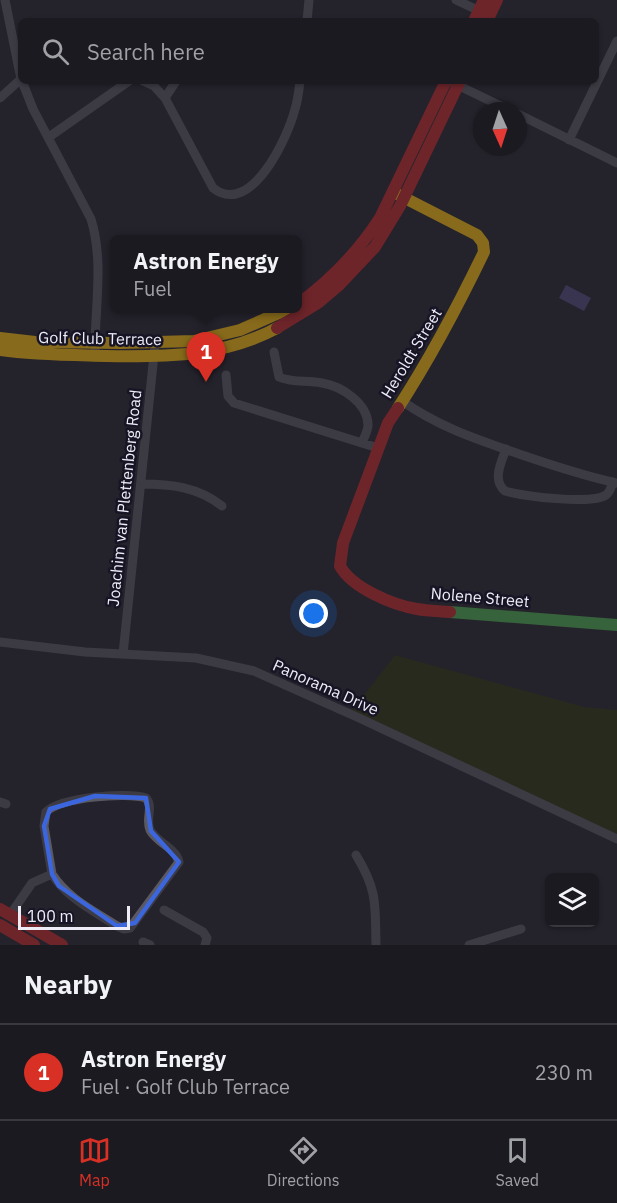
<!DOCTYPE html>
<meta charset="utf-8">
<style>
:root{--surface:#1b1a21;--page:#28272e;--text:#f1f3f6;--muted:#a0a1a5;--line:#39383f;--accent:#d93025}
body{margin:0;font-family:"IBM Plex Sans",sans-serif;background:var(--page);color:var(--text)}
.controls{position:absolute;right:18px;bottom:18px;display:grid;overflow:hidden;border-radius:9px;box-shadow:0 2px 4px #0004}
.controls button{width:54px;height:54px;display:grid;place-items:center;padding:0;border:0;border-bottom:2px solid var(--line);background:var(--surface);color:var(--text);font:30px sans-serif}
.compass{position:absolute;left:473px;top:102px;width:54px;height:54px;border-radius:50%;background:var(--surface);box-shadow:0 2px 4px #0004;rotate:177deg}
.scale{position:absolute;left:18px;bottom:15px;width:112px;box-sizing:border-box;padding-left:6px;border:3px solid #edecf7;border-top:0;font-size:16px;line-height:21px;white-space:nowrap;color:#edecf7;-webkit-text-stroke:4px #171525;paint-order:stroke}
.you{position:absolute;left:314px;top:614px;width:21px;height:21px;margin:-15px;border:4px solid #fff;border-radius:50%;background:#1a73e8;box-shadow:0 0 0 9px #1a73e833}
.badge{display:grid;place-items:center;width:39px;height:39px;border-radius:50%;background:var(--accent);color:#fff;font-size:20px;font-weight:700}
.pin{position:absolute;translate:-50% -50px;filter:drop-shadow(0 2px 3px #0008)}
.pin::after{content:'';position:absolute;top:32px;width:21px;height:18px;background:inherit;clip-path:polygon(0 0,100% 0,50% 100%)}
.popup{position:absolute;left:110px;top:235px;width:192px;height:78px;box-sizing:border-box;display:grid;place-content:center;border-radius:9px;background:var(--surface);filter:drop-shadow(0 2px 4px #0005);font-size:20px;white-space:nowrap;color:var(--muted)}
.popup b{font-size:22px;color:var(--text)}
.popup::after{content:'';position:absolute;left:50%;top:100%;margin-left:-12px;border:12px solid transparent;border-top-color:var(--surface)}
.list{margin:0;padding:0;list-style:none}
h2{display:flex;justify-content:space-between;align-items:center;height:78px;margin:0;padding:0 24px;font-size:26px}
h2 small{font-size:20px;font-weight:400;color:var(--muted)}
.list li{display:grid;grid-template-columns:39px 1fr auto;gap:18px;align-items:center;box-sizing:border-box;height:96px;padding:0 24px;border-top:2px solid var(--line)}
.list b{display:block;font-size:22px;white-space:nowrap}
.list p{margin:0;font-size:20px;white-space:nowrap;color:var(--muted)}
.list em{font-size:20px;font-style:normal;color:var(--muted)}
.icon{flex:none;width:33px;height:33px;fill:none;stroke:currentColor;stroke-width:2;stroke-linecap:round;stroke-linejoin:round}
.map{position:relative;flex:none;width:617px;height:945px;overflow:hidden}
.search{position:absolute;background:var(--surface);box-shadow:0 2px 4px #0004;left:18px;right:18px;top:18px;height:66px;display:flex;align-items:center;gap:15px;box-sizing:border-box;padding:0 21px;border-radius:9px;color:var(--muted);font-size:22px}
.sheet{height:174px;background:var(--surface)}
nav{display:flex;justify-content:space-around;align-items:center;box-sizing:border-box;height:84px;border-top:2px solid var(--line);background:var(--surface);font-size:16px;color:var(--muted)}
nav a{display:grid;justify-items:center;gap:3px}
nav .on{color:var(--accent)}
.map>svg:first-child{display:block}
.green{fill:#2f330e}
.water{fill:#524a7d}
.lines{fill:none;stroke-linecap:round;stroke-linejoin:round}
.street{stroke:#5a5962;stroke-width:9}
.fast{stroke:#4caf50;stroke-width:12}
.slow{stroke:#ffc107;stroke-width:12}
.jam{stroke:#c62828;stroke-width:12}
.marked{fill:none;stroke:#3c66dd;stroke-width:4.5;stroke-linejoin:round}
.labels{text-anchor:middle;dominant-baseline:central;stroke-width:5;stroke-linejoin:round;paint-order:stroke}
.street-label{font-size:16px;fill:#edecf7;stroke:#171525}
</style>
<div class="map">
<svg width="617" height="945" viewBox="0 0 617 945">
<rect width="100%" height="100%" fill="#24222c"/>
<path class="green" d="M395 655 584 707 617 710V834L350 713Z"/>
<path class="water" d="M566 285 591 298 584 311 559 298Z"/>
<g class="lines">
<path class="street" d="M456 0 484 13
M307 21 309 0
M22 81 33 109 91 219C104 262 95 305 95 349
M143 81 154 86 165 98 213 188C251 218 288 137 295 109 298 100 299 90 300 81
M449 81 511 111
M0 98 21 79 5 0
M165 98 176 81
M518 114 617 163
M49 137 129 81
M569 140 617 41
M274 352 279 377C292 383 307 380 322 383 341 386 368 403 368 425 368 431 364 437 362 443
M226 375 228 396 234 403 378 448
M402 401C439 427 476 439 519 454 551 465 584 476 617 483
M506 449C501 463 492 480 505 491 523 496 592 505 606 495 610 492 611 487 613 482
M141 484C171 484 198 487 222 506
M0 642 85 652 196 658 254 671 357 717 617 839
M123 654 155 345
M0 802 6 804
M356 855C378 891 375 905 376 945
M164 910 203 932 207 938 205 945
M10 915 32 883 52 874C67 898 94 911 117 926L124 929 130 928 179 862C176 848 157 843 150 830 145 819 154 807 146 798 126 792 61 797 46 812L44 826 52 874
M143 942 150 945
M469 945 521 929"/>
<path class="fast" d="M450 612 617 625"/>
<path class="slow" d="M393 192 477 235 483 243 484 252C458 306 431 357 398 408
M0 338 35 342 120 343 194 341 240 330 290 308
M0 350C35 355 70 355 106 356 165 357 223 357 277 328"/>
<path class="jam" d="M474 21 484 0
M487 21 497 0
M298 304C331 280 358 252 380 218L446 81
M277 328 318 303 338 286 375 247 400 206 460 81
M398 408 388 423 343 543 340 566C352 588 393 605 417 609 428 611 439 611 450 612
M0 909 62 945
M0 925 34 945"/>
</g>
<path d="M0 0H617V945H0ZM95 796 146 798 151 831 179 862 135 923 117 926 59 886 52 874 44 826 50 809Z" fill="#24222c" fill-opacity=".55" fill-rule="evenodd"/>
<path class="marked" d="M95 796 146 798 151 831 179 862 135 923 117 926 59 886 52 874 44 826 50 809Z"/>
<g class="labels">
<g class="street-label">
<text transform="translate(100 338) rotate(1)">Golf Club Terrace</text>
<text transform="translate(411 353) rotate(-59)">Heroldt Street</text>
<text transform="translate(124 498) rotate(-84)">Joachim van Plettenberg Road</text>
<text transform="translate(480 597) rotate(5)">Nolene Street</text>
<text transform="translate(326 687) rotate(24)">Panorama Drive</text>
</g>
</g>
</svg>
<div class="controls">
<button><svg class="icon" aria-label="layers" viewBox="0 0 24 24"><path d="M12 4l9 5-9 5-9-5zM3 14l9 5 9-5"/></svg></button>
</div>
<svg class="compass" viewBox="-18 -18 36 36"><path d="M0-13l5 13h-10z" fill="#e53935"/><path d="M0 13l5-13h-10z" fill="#a0a1a5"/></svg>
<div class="scale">100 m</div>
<div class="you"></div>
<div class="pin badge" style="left:206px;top:382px">1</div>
<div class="popup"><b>Astron Energy</b>Fuel</div>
<div class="search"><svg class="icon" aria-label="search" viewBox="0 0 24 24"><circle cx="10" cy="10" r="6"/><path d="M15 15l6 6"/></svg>Search here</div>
</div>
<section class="sheet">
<h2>Nearby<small></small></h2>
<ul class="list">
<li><span class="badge">1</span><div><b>Astron Energy</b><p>Fuel · Golf Club Terrace</p></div><em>230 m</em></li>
</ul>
</section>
<nav>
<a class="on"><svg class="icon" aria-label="map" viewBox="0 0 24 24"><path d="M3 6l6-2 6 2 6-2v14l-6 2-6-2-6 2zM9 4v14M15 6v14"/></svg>Map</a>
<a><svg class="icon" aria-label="directions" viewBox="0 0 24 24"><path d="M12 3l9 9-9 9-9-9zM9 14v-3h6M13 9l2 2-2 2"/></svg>Directions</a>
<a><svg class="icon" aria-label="saved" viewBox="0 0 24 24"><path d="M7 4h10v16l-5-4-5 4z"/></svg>Saved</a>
</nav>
